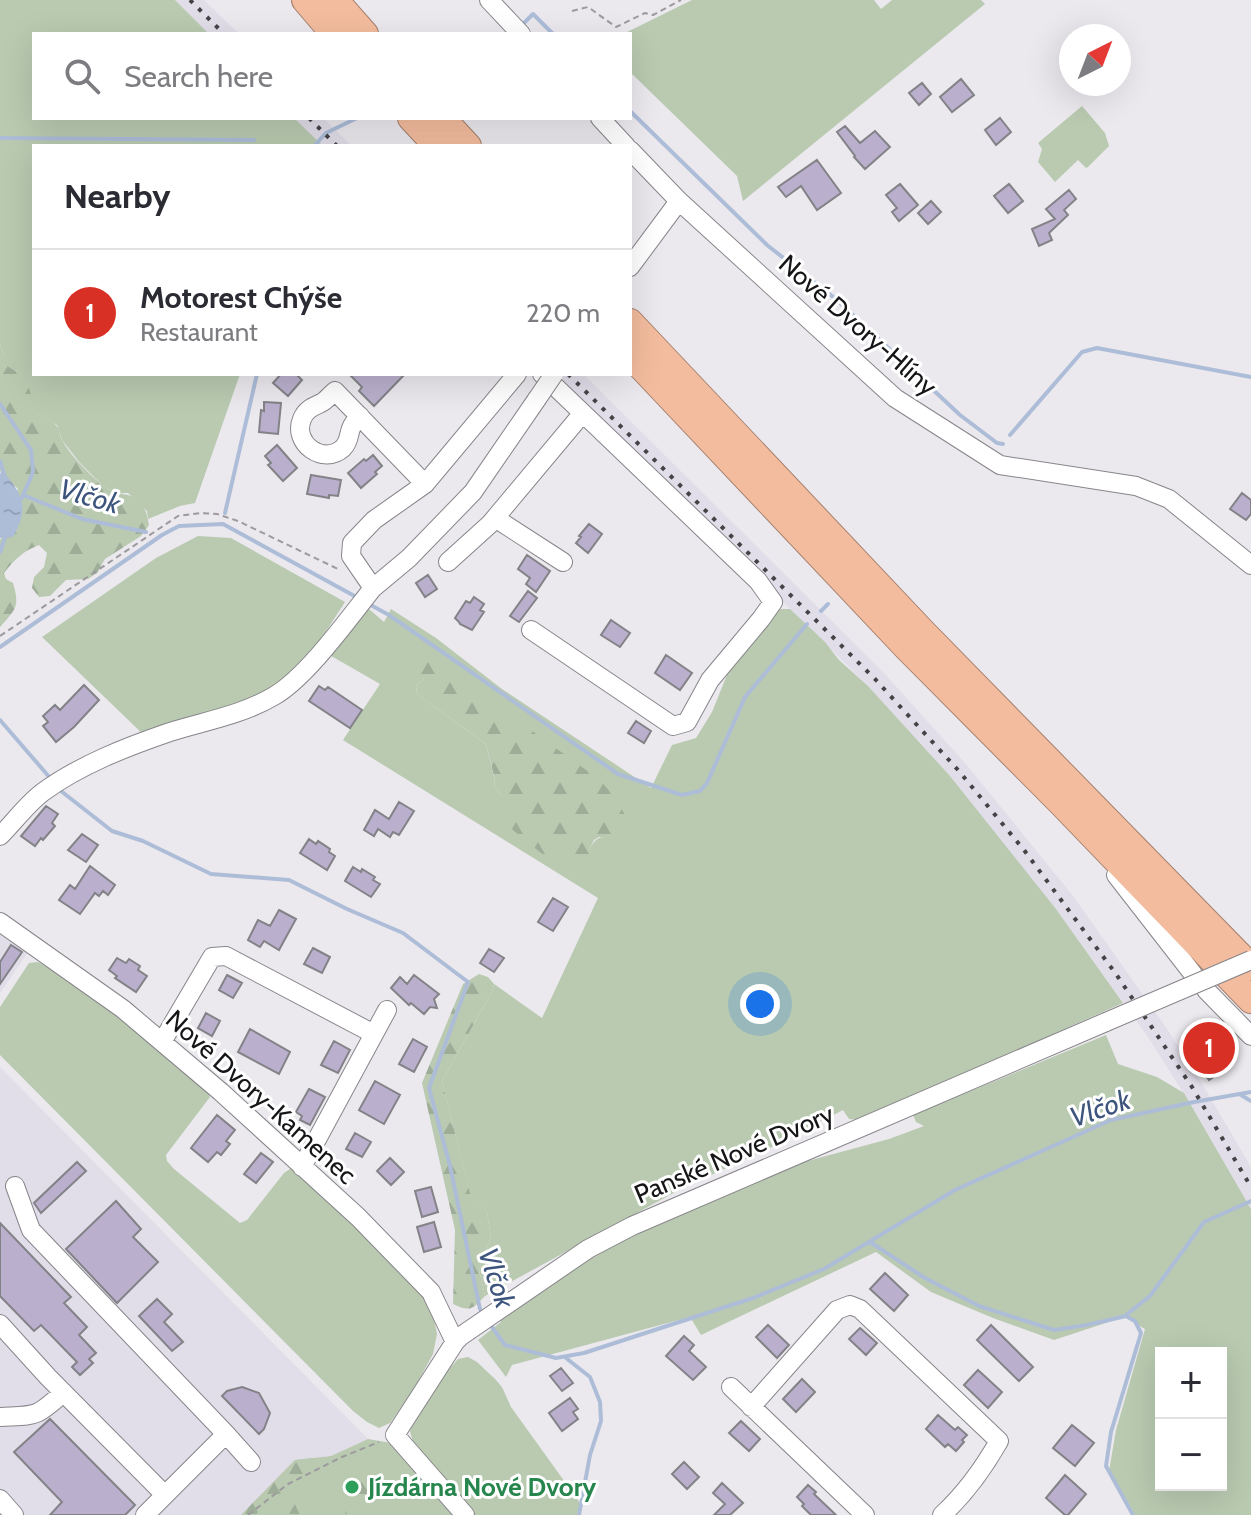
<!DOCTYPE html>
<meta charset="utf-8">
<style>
:root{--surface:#fff;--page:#f7f7f7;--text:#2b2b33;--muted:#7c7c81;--line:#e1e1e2;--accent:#d93025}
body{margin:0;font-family:Cabin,sans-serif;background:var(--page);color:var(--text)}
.controls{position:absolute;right:24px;bottom:24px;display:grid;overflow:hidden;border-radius:0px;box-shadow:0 8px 32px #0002}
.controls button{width:72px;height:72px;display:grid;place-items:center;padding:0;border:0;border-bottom:2px solid var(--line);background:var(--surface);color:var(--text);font:40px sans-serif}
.compass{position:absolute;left:1059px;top:24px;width:72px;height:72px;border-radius:50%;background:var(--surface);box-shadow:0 8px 32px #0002;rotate:42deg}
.you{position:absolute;left:760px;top:1004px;width:28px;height:28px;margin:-20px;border:6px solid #fff;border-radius:50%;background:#1a73e8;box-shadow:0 0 0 12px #1a73e833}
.badge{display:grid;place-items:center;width:52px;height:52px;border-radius:50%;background:var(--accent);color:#fff;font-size:26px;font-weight:700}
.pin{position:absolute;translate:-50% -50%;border:4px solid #fff;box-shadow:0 2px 8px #0006}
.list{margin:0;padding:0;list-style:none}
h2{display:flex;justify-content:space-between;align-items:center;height:104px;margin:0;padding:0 32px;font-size:34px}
h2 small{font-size:26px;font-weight:400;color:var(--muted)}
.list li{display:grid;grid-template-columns:52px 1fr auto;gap:24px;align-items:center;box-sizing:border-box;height:128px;padding:0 32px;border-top:2px solid var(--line)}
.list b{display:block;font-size:30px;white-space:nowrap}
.list p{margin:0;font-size:26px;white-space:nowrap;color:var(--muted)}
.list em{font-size:26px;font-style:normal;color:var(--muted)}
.icon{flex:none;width:44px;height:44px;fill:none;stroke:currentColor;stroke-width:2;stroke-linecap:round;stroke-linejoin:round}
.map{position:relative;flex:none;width:1251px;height:1515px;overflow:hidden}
.search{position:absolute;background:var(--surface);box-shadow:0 8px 32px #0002;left:32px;top:32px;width:600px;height:88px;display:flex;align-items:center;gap:20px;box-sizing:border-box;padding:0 28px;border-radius:0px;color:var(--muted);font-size:30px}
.panel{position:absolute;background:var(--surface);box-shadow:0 8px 32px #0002;left:32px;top:144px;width:600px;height:232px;border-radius:0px}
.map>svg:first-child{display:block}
.built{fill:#e1dde9}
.grass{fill:#b9cab1;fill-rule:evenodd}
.forest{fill:url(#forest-firs)}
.water{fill:url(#water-ripples)}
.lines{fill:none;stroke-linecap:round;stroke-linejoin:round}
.stream{stroke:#adbdd8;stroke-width:4}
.building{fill:#bab0cd;stroke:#838287;stroke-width:2}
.minor-casing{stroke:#87858a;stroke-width:20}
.highway-casing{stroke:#a5816e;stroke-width:28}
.path{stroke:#9c9a9e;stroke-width:2;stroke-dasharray:6 4;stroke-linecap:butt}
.minor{stroke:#fff;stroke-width:18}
.highway{stroke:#f3bc9e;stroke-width:26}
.rail{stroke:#444346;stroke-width:4;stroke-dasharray:4 8;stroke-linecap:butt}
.minor-bridge-casing{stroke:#87858a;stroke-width:20;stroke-linecap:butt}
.minor-bridge{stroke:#fff;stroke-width:18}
.leisure-dot{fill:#2e9e5b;stroke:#fff;stroke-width:3}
.labels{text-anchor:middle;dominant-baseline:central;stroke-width:6;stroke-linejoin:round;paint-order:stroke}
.street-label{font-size:26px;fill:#151416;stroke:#fff}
.leisure-label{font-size:26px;font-weight:bold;fill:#27864d;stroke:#fff;text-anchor:start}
.water-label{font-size:28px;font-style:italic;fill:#3d547c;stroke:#fff}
</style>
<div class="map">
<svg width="1251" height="1515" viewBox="0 0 1251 1515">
<defs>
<pattern id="forest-firs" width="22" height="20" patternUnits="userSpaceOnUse" patternTransform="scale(2)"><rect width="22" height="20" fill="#b9cab1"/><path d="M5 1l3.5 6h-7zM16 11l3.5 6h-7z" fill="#9ead98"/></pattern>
<pattern id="water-ripples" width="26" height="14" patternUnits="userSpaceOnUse" patternTransform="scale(2)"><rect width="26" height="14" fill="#adbdd8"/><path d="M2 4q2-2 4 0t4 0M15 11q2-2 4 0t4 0" fill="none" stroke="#94a2b9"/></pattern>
</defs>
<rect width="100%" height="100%" fill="#ebe9ee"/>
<path class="built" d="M175 0H204L239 34H209Z
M294 118H323L352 146H322Z
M553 374H583L883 672 965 763 1073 896 1165 1026 1201 1082 1251 1167V1209L1196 1113 1148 1037 1056 909 950 776 868 686Z
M0 927 31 948 0 993Z
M0 1067 368 1439 331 1456 295 1460 241 1515H0Z"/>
<path class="grass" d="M0 0H175L209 34H34V118H294L323 146H34V374H240L195 503 180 506 148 519 147 511 128 493H115L103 486 80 463 62 440 57 425 37 414 17 372 3 364 4 355 0 344Z
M692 0H874L881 9 892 0H981L985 4 743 201 737 176 630 72V34H623Z
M1082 106 1105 133 1109 146 1088 167 1086 168 1078 160 1055 182 1038 162 1042 149 1038 143Z
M198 536 231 538 345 602 314 650 281 687 146 737 42 637 156 558Z
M369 609 384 622 391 609 436 638 502 689 651 788 672 745 696 738 712 712 731 665 770 614 781 609H790L825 642 839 660 868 686 950 776 1056 909 1123 1003 859 1120 849 1119 843 1110 768 1149 679 1190 485 1296 479 1270 491 1237 487 1212 471 1198 442 1081 492 992 494 984 542 1018 598 898 343 740 380 684 326 653ZM424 679 619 838C602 838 598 833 589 850L504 822 503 798 495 787 494 777 486 744 417 694 416 686Z
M38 962 74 982 205 1088 210 1097 166 1155 167 1161 174 1169 240 1223 247 1220 284 1173 293 1167 303 1173 425 1299 433 1314 437 1334 433 1354 415 1387 390 1423 379 1428 367 1422 353 1411 0 1055V1007L29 963Z
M1106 1035 1118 1064 1157 1077 1184 1093 1251 1209V1515H1135L1109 1471 1116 1430 1145 1329 1124 1317 1054 1340 993 1318 931 1292 876 1252 701 1335 690 1317 512 1365 506 1377 478 1340 501 1322 500 1320 581 1264 642 1230 789 1166 889 1139 924 1126 916 1122 913 1115ZM1161 1353H1221V1485H1161Z
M468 1357 477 1362 495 1379 502 1387 511 1407 580 1503V1515H475L413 1442 410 1431 413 1421 436 1384 458 1359Z
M368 1439 397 1444 460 1515H241L295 1460 331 1456Z"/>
<path class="forest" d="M0 344 4 355V364L17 372 27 382 37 414C45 418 54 421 58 428 60 432 60 437 62 440 71 456 87 472 101 484 123 503 142 483 149 525L141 536 105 559 97 573 88 579 66 580 50 596 39 597 32 588 34 577 44 567 47 553 39 545C23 551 14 560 4 573L6 579 13 583C20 607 16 609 0 627V540L7 530 18 489 0 471Z
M431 658 600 780C612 794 622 805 628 823L619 838 611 846 604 838 599 837 594 840 589 850 593 857 587 866 580 871 541 853 503 822V798L495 787 494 776 486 744 417 694 416 686 424 679 418 671Z
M479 974 488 977 494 984 492 992 442 1081 471 1197 487 1212 491 1237 479 1270 485 1296C473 1308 471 1313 453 1304L455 1230 422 1083 463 984Z
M312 1458 318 1463C317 1487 312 1487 292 1498L300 1515H277L276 1509C266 1504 261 1506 256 1515H241L295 1460Z
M357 1478 368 1482 373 1515H345L346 1493Z"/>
<path class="water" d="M2 470C23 495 30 507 13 537L0 538V474Z"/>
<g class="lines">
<path class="stream" d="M521 26 533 14 553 34
M630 111 767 245 837 300 960 415 997 443 1003 444
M0 138 254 140
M314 146 326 133 357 118
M0 404 31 450 33 472 22 498
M1010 435 1082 352 1097 348 1251 377
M0 461 4 474
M23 495 82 519 146 532
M225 513 257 374
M0 552 6 535
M367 603 389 615 618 774 682 795 700 791 707 783 745 697 807 624
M821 611 828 604
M0 647 162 535 179 526 223 524 360 599
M0 720 51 779
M61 791 112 831 143 841 211 874 289 880 347 909 403 933 468 982 429 1088 450 1166 480 1309 484 1316
M1241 1095 1251 1101
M870 1242 925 1278 979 1306 1054 1330 1087 1325 1126 1316 1135 1321 1141 1333 1111 1432 1106 1466 1133 1515
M1126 1315 1150 1296 1204 1222 1251 1201
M489 1323 505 1345 556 1358 584 1353 753 1298 824 1269 955 1190 1111 1120 1194 1102 1251 1092
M566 1358 590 1377 600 1402 601 1421 590 1455 579 1515"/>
</g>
<path class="building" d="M961 79 974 95 952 112 940 97Z
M922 83 931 94 919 105 909 93Z
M1000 118 1011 132 996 145 985 130Z
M845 126 860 143 875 131 890 147 865 169 854 157 855 156 837 132Z
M817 160 841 193 817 210 801 186 786 197 778 187Z
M900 184 918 205 899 221 892 212 897 208 886 195Z
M1009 184 1023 201 1008 213 994 196Z
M1069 190 1076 199 1064 210 1068 215 1049 233 1052 240 1039 246 1032 229 1055 219 1046 209Z
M931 201 941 212 928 224 918 213Z
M281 374H296L302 380 288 396 273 383Z
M349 374H405L374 406 359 391 362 387Z
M264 402 281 403 278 434 259 432 261 410 264 411Z
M277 445 297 468 283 481 268 465 271 463 265 456Z
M373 455 382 466 375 472 377 474 361 488 348 473 364 459 366 461Z
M311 475 341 480 338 496 329 495V498L307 494Z
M1242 493 1251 500V514L1246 520 1230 509Z
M589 524 602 534 588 553 576 543 581 537 579 536Z
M527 555 550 571 536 592 526 584 530 578 518 569Z
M428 575 437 589 425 597 416 583Z
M528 591 537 598 519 622 510 616Z
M474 597 484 604 480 610 484 612 472 630 460 624 459 622 455 618 466 601 470 603Z
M611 620 630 633 620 647 601 635Z
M666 655 692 673 680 690 655 673Z
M84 685 99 700 74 727 56 742 43 726 48 722 43 716 55 705 60 710Z
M319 686 325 690 328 687 362 710 350 728 309 701Z
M636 721 651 731 644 743 628 733Z
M399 802 414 811 399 835 393 832 390 837 378 829 374 836 364 830 375 810 389 819Z
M46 806 58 814 52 823 55 826 43 840 41 838 35 846 21 836Z
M82 834 98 845 86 862 68 850Z
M309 839 316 844 318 841 330 849 329 852 335 856 327 870 300 853Z
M90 866 115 885 108 895 103 891 99 896 95 893 80 914 59 900 70 885 75 889Z
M353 867 361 872 362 869 375 877 373 880 380 884 371 897 345 881Z
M553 898 568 907 553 931 538 922Z
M279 910 296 919 279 950 264 941 260 947 248 940 258 920 270 926Z
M11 945 22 952 0 984V962Z
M313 948 330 957 322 973 304 964Z
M489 949 504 958 494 972 480 963Z
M117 958 126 963 129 959 140 966 138 970 147 976 136 992 115 978 117 976 109 970Z
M227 975 242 983 233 998 219 990Z
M414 975 439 994 434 999 437 1008 430 1007 424 1014 411 1003 409 1005 391 988 400 977 407 984Z
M206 1013 220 1021 212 1036 198 1028Z
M1204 1020 1234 1062 1209 1080 1201 1068 1207 1064 1185 1034Z
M250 1029 290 1052 279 1074 238 1052Z
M413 1039 427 1047 414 1072 399 1064Z
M334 1041 350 1050 338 1073 321 1065Z
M375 1081 400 1095 384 1124 359 1110Z
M309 1089 325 1097 310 1125 300 1120 302 1116 296 1112Z
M217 1115 235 1130 226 1141 230 1144 221 1155 217 1152 208 1162 191 1148Z
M355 1133 371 1142 362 1157 346 1149Z
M261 1153 273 1162 256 1183 244 1174Z
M390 1158 404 1172 391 1185 377 1171Z
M77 1162 86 1171 41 1213 34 1203Z
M431 1187 438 1212 422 1217 415 1191Z
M116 1201 141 1229 133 1237 158 1262 117 1303 66 1249Z
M434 1222 441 1247 424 1252 417 1227Z
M0 1223 71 1297 64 1303 87 1327 79 1335 96 1353 89 1359 93 1363 80 1375 72 1367 77 1362 41 1325 34 1331 0 1296Z
M885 1273 908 1295 894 1311 870 1289Z
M157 1299 172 1314 164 1322 183 1342 172 1351 139 1316Z
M768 1325 789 1345 777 1358 756 1337Z
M991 1325 1033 1367 1019 1381 977 1340Z
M860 1328 877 1343 866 1355 849 1339Z
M684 1336 694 1345 689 1351 706 1367 693 1380 666 1356Z
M561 1368 573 1383 562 1391 550 1376Z
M978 1370 1002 1392 988 1408 964 1385Z
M802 1379 815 1392 796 1412 783 1399Z
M242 1387 259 1393 270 1413 264 1429 259 1434 222 1396 227 1391Z
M570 1398 578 1409 573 1412 578 1419 562 1431 549 1413Z
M938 1415 955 1430 958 1427 967 1435 962 1440 964 1442 956 1451 948 1444 945 1447 926 1429Z
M50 1419 135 1505 125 1515H50L62 1502 14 1452Z
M741 1421 760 1439 749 1451 729 1433Z
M1072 1425 1094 1443 1075 1466 1053 1448Z
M684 1462 699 1477 687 1489 672 1474Z
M1065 1475 1086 1494 1068 1515H1065L1046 1498Z
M722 1483 743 1503 730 1515H714L725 1504 713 1493Z
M808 1485 816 1492 814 1494 836 1515H811L802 1506 804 1504 797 1497Z"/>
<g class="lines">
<g class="minor-casing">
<path id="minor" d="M489 0 521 34
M600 118 626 146
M630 150 679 201 895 398 1000 465 1136 486 1169 499 1251 565
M630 267 679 201
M360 416C358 419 354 422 352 426 348 434 350 441 343 448 323 466 292 443 302 419 306 409 313 407 321 403 326 401 330 395 335 391L425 484
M495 518 563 562
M448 562 490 524 582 414
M373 588 409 558 473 492 537 399
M531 630 673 726 687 722 710 680 761 619 773 602 758 581 542 374
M0 836C14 822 27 804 43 792 80 765 126 747 170 732 205 721 242 715 274 696 307 677 349 618 373 588L351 556 352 543 374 520 425 484 517 374
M1116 875 1193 974
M0 922 123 1009 221 1092 358 1217 431 1292 455 1342
M1206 990 1251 1036
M162 1042 212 957 226 956 374 1034
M302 1167 387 1010
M15 1186 31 1230 226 1434 251 1462
M0 1324 48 1377 165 1495
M731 1387 865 1515
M751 1407 837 1310 850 1305 860 1309 999 1441C983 1469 966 1493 942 1515
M0 1417C37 1415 35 1418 63 1393
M0 1499 14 1515
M145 1515 226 1434
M465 1515 395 1435 455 1342 461 1336 588 1249 632 1226 1106 1022"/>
</g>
<g class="highway-casing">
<path id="highway" d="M305 0 334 34
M335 0 365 34
M411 118 437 146
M442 118 468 146
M630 322 923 632 1251 967
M630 355 907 648 1061 803 1251 1000"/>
</g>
<path class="path" d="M572 11 588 7 616 27 645 13 653 15 681 0
M0 636 178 516 201 513 217 514 238 521 338 569
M248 1515 288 1484 342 1457 379 1442"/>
<use href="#minor" class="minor"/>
<use href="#highway" class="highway"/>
<path class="rail" d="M190 0 224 34
M309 118 337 146
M568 374 875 679 958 770 1024 850 1116 974 1192 1087 1251 1187"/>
<g class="minor-bridge-casing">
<path id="minor-bridge" d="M537 399 554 374
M1106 1022 1251 960"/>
</g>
<use href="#minor-bridge" class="minor-bridge"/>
</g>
<circle class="leisure-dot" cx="352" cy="1487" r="8"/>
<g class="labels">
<g class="street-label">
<text transform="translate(858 325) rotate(41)">Nové Dvory-Hlíny</text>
<text transform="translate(261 1097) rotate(42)">Nové Dvory-Kamenec</text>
<text transform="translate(734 1154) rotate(-23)">Panské Nové Dvory</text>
</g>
<g class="leisure-label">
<text x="368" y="1487">Jízdárna Nové Dvory</text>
</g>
<g class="water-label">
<text transform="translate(90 496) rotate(16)">Vlčok</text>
<text transform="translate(1100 1108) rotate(-19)">Vlčok</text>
<text transform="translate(497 1278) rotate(72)">Vlčok</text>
</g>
</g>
</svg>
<div class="controls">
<button>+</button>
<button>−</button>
</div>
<svg class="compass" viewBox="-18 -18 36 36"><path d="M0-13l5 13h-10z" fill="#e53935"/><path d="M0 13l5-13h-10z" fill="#7c7c81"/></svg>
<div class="you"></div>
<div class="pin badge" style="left:1209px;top:1048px">1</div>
<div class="search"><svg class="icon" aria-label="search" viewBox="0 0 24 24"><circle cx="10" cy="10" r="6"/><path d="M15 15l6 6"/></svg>Search here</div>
<section class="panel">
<h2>Nearby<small></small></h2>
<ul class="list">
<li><span class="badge">1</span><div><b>Motorest Chýše</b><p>Restaurant</p></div><em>220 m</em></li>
</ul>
</section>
</div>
